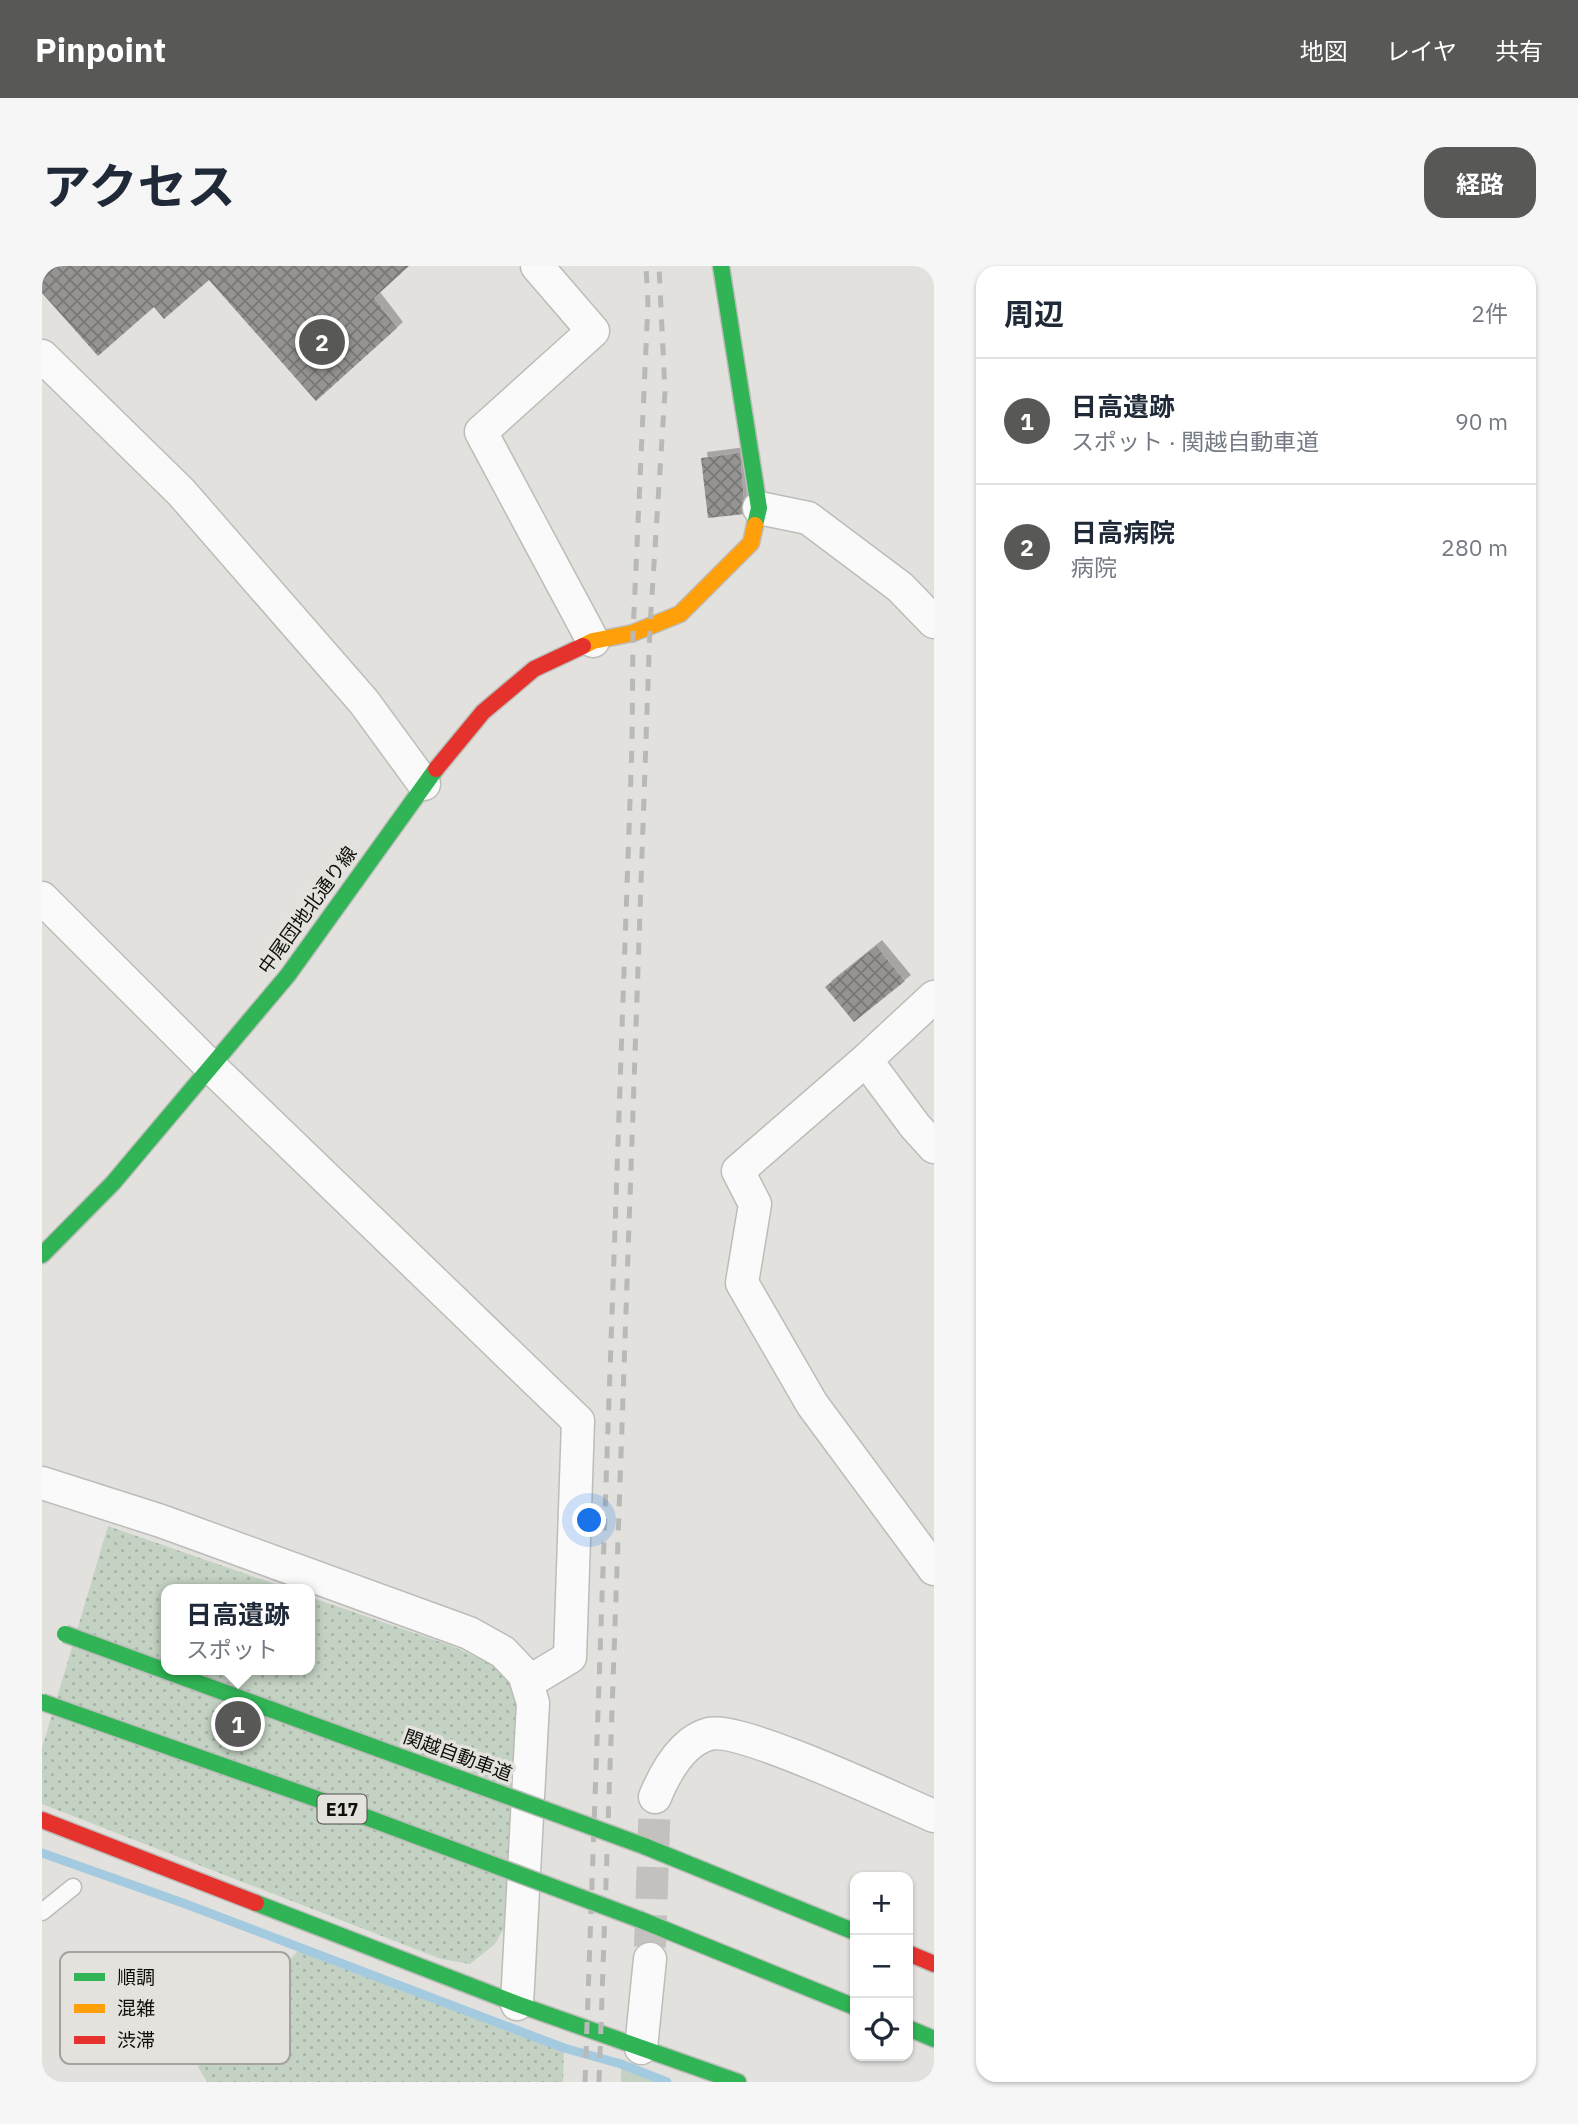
<!DOCTYPE html>
<html lang="ja">
<meta charset="utf-8">
<style>
:root{--surface:#fff;--page:#f6f6f7;--text:#1f2937;--muted:#747a83;--line:#e0e1e3;--accent:#585856}
body{margin:0;font-family:"IBM Plex Sans","Noto Sans JP",sans-serif;background:var(--page);color:var(--text)}
.controls{position:absolute;right:21px;bottom:21px;display:grid;overflow:hidden;border-radius:14px;box-shadow:0 2px 5px #0004}
.controls button{width:63px;height:63px;display:grid;place-items:center;padding:0;border:0;border-bottom:2px solid var(--line);background:var(--surface);color:var(--text);font:35px sans-serif}
.you{position:absolute;left:548px;top:1255px;width:24px;height:24px;margin:-18px;border:5px solid #fff;border-radius:50%;background:#1a73e8;box-shadow:0 0 0 10px #1a73e833}
.badge{display:grid;place-items:center;width:46px;height:46px;border-radius:50%;background:var(--accent);color:#fff;font-size:23px;font-weight:700}
.pin{position:absolute;translate:-50% -50%;border:4px solid #fff;box-shadow:0 2px 7px #0006}
.popup{position:absolute;left:119px;top:1318px;width:154px;height:91px;box-sizing:border-box;display:grid;place-content:center;border-radius:14px;background:var(--surface);filter:drop-shadow(0 2px 5px #0005);font-size:23px;white-space:nowrap;color:var(--muted)}
.popup b{font-size:26px;color:var(--text)}
.popup::after{content:'';position:absolute;left:50%;top:100%;margin-left:-14px;border:14px solid transparent;border-top-color:var(--surface)}
.list{margin:0;padding:0;list-style:none}
h2{display:flex;justify-content:space-between;align-items:center;height:91px;margin:0;padding:0 28px;font-size:30px}
h2 small{font-size:23px;font-weight:400;color:var(--muted)}
.list li{display:grid;grid-template-columns:46px 1fr auto;gap:21px;align-items:center;box-sizing:border-box;height:126px;padding:0 28px;border-top:2px solid var(--line)}
.list b{display:block;font-size:26px;white-space:nowrap}
.list p{margin:0;font-size:23px;white-space:nowrap;color:var(--muted)}
.list em{font-size:23px;font-style:normal;color:var(--muted)}
.icon{flex:none;width:38px;height:38px;fill:none;stroke:currentColor;stroke-width:2;stroke-linecap:round;stroke-linejoin:round}
.map{position:relative;flex:none;width:892px;height:1816px;overflow:hidden;border-radius:21px}
header{display:flex;align-items:center;gap:42px;box-sizing:border-box;height:98px;padding:0 35px;background:var(--accent);color:#fff}
header strong{font-size:33px}
nav{display:flex;gap:38px;margin-inline-start:auto;font-size:24px}
.intro{display:flex;align-items:center;justify-content:space-between;box-sizing:border-box;height:168px;padding:0 42px}
h1{margin:0;font-size:49px}
.button{padding:18px 32px;border-radius:21px;background:var(--accent);color:#fff;font-size:24px;font-weight:700}
main{display:flex;gap:42px;padding:0 42px}
aside{flex:1;background:var(--surface);border-radius:21px;box-shadow:0 2px 5px #0004}
.map>svg:first-child{display:block}
.grass{fill:url(#grass-dots)}
.park{fill:#c3d2c2}
.lines{fill:none;stroke-linecap:round;stroke-linejoin:round}
.stream{stroke:#a4cae0;stroke-width:9}
.building{fill:url(#building-cross-hatch);filter:url(#shadow)}
.street-tunnel{stroke:#c2c1be;stroke-width:32;stroke-dasharray:32 16;stroke-linecap:butt}
.lane-casing{stroke:#bcbcb9;stroke-width:19}
.street-casing{stroke:#bcbcb9;stroke-width:35}
.fast-casing{stroke:#bcbcb9;stroke-width:19}
.slow-casing{stroke:#bcbcb9;stroke-width:19}
.jam-casing{stroke:#bcbcb9;stroke-width:19}
.lane{stroke:#fbfafa;stroke-width:16}
.street{stroke:#fbfafa;stroke-width:32}
.fast{stroke:#30b455;stroke-width:16}
.slow{stroke:#ff9f0a;stroke-width:16}
.jam{stroke:#e5322d;stroke-width:16}
.rail{stroke:#b9b9b8;stroke-width:5;stroke-dasharray:12 12;stroke-linecap:butt}
.fast-bridge-casing{stroke:#bcbcb9;stroke-width:19;stroke-linecap:butt}
.fast-bridge{stroke:#30b455;stroke-width:16}
.labels{text-anchor:middle;dominant-baseline:central;stroke-width:7;stroke-linejoin:round;paint-order:stroke}
.shield{fill:#e3e2dd;stroke:#4e4e4b;stroke-width:2}
.shield-label{font-size:18px;font-weight:bold;fill:#0e0e0c}
.street-label{font-size:19px;fill:#0e0e0c;stroke:#e3e2dd}
.key{fill:#e3e2dd;stroke:#a3a29e;stroke-width:2}
.key-label{font-size:19px;fill:#0e0e0c}
</style>
<header>
<strong>Pinpoint</strong>
<nav><a>地図</a><a>レイヤ</a><a>共有</a></nav>
</header>
<div class="intro"><h1>アクセス</h1><a class="button">経路</a></div>
<main>
<div class="map">
<svg width="892" height="1816" viewBox="0 0 892 1816">
<defs>
<pattern id="grass-dots" width="8" height="8" patternUnits="userSpaceOnUse" patternTransform="scale(1.75)"><rect width="8" height="8" fill="#c3d2c2"/><path d="M2 2h.1M6 6h.1" fill="none" stroke="#a6b3a6" stroke-width="1.8" stroke-linecap="round"/></pattern>
<pattern id="building-cross-hatch" width="8" height="8" patternUnits="userSpaceOnUse" patternTransform="scale(1.75)"><rect width="8" height="8" fill="#959492"/><path d="M0 0l8 8M0 8l8-8" fill="none" stroke="#787776"/></pattern>
<filter id="shadow"><feDropShadow dx="6" dy="-6" stdDeviation="0" flood-color="#0004"/></filter>
</defs>
<rect width="100%" height="100%" fill="#e2e1de"/>
<path class="grass" d="M66 1260 247 1323H124V1404H268V1331L410 1380 448 1397 473 1424 480 1460 467 1653 453 1678 428 1698 399 1693 0 1538V1482Z
M258 1682 522 1782 521 1816H165L156 1801Z"/>
<path class="park" d="M579 1798 624 1816H579Z"/>
<g class="lines">
<path class="stream" d="M0 1587 141 1637 522 1782 579 1798 625 1816"/>
</g>
<path class="building" d="M0 0H367L332 32 355 62 274 135 167 14 122 53 112 41 56 90 0 27Z
M698 187 703 248 666 252 659 192Z
M834 680 863 715 812 756 783 721Z"/>
<g class="lines">
<path class="street-tunnel" d="M608 1681 613 1531"/>
<g class="lane-casing">
<path id="lane" d="M0 1646 31 1621"/>
</g>
<g class="street-casing">
<path id="street" d="M495 0 551 65 439 166 551 375
M0 90 139 226 322 436 382 518
M717 242 766 252 858 321 892 356
M0 632 169 801 536 1155 528 1391 485 1417
M892 731 824 794 696 905 713 938 700 1017 770 1138 892 1303
M824 794 873 860 892 881
M0 1217 119 1255 427 1367 461 1386 482 1408 491 1437 475 1738
M613 1531C623 1507 640 1475 667 1468 699 1460 854 1534 892 1550
M599 1782 608 1693"/>
</g>
<g class="fast-casing">
<path id="fast" d="M679 0 717 242 713 259
M0 989 71 917 246 709 394 503
M602 1580 813 1666
M214 1637 475 1738 696 1816
M599 1654 813 1741
M866 1762 892 1773"/>
</g>
<g class="slow-casing">
<path id="slow" d="M541 380 551 375 591 367 638 348 709 277 713 259"/>
</g>
<g class="jam-casing">
<path id="jam" d="M394 503 441 446 492 403 541 380
M0 1554 214 1637
M866 1687 892 1698"/>
</g>
<use href="#lane" class="lane"/>
<use href="#street" class="street"/>
<use href="#fast" class="fast"/>
<use href="#slow" class="slow"/>
<use href="#jam" class="jam"/>
<path class="rail" d="M543 1816 590 478 591 367 606 37 604 0
M557 1816 608 360 623 126 617 0"/>
<g class="fast-bridge-casing">
<path id="fast-bridge" d="M23 1368 602 1580
M0 1436 289 1538 599 1654"/>
</g>
<use href="#fast-bridge" class="fast-bridge"/>
</g>
<g class="labels">
<rect class="shield" x="275.5" y="1528.5" width="49" height="29" rx="5"/>
<g class="shield-label">
<text x="300" y="1543">E17</text>
</g>
<g class="street-label">
<text transform="translate(265 644) rotate(-54)">中尾団地北通り線</text>
<text transform="translate(416 1489) rotate(20)">関越自動車道</text>
</g>
</g>
<rect x="18" y="1686" width="230" height="112" rx="10" class="key"/>
<rect x="32" y="1707" width="31" height="8" fill="#30b455"/>
<rect x="32" y="1738" width="31" height="9" fill="#ff9f0a"/>
<rect x="32" y="1770" width="31" height="8" fill="#e5322d"/>
<g class="key-label">
<text x="75" y="1718">順調</text>
<text x="75" y="1749">混雑</text>
<text x="75" y="1781">渋滞</text>
</g>
</svg>
<div class="controls">
<button>+</button>
<button>−</button>
<button><svg class="icon" aria-label="locate" viewBox="0 0 24 24"><circle cx="12" cy="12" r="6"/><path d="M12 2v4M12 18v4M2 12h4M18 12h4"/></svg></button>
</div>
<div class="you"></div>
<div class="pin badge" style="left:196px;top:1458px">1</div>
<div class="popup"><b>日高遺跡</b>スポット</div>
<div class="pin badge" style="left:280px;top:76px">2</div>
</div>
<aside>
<h2>周辺<small>2件</small></h2>
<ul class="list">
<li><span class="badge">1</span><div><b>日高遺跡</b><p>スポット · 関越自動車道</p></div><em>90 m</em></li>
<li><span class="badge">2</span><div><b>日高病院</b><p>病院</p></div><em>280 m</em></li>
</ul>
</aside>
</main>
